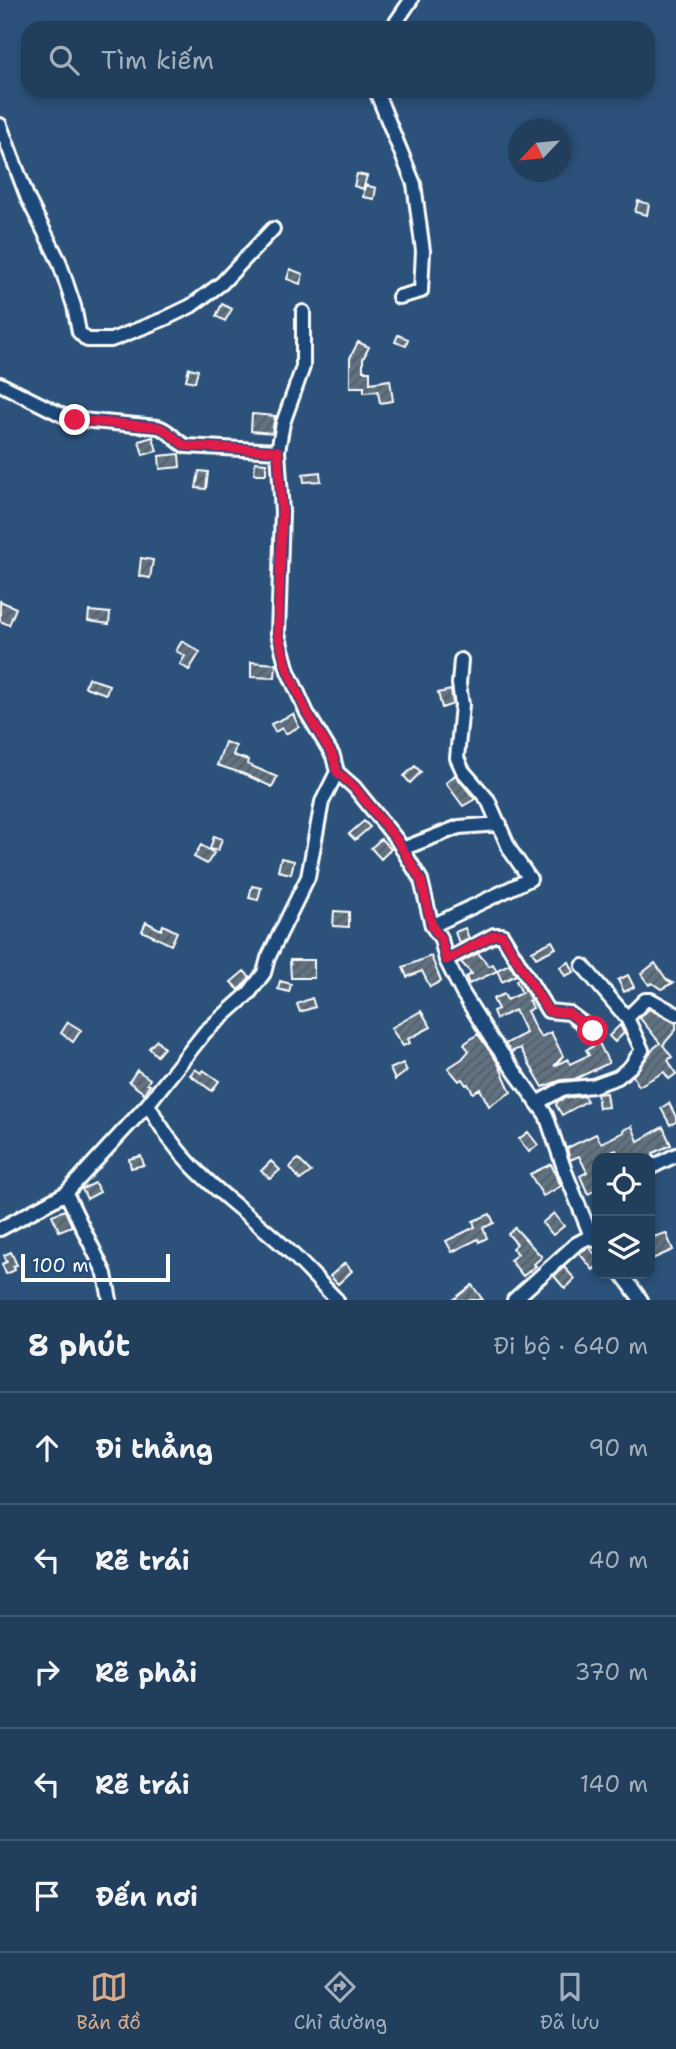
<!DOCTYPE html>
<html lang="vi">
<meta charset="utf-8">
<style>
:root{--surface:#213e5c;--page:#2d4965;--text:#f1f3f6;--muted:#a2aebb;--line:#3e5772;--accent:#d6ab8b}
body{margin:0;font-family:"Shantell Sans",sans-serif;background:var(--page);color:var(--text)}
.controls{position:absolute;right:21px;bottom:21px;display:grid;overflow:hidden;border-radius:14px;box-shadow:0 4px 10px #0003}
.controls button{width:63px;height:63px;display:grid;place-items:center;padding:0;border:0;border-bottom:2px solid var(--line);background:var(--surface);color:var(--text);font:35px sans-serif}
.compass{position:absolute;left:508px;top:119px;width:63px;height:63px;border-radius:50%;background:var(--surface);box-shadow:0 4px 10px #0003;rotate:244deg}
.scale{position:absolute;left:21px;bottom:18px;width:149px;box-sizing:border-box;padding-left:7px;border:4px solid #fff;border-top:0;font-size:19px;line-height:24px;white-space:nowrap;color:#fff;-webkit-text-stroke:5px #1f4a7a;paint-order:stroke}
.stop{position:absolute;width:21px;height:21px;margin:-16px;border:5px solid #e11d48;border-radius:50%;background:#fff}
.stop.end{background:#e11d48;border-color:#fff;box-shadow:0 2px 7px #0008}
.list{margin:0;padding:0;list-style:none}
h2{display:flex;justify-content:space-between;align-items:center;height:91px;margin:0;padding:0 28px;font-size:30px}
h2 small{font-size:23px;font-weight:400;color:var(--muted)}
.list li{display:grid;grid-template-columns:46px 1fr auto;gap:21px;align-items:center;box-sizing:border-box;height:112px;padding:0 28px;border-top:2px solid var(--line)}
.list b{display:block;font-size:26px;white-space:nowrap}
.list em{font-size:23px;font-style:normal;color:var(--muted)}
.icon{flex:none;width:38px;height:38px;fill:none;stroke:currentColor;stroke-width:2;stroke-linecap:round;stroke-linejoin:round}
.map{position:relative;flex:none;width:676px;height:1300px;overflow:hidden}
.search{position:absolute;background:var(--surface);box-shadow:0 4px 10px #0003;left:21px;right:21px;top:21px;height:77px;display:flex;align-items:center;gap:18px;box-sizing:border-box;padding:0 24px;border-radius:21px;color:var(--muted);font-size:26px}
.sheet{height:651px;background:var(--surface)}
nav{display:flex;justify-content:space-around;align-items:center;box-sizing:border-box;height:98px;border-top:2px solid var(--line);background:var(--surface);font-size:19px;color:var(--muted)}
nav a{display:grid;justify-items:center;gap:4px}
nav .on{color:var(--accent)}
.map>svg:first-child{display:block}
.building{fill:url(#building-hatch);stroke:#fff;stroke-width:2}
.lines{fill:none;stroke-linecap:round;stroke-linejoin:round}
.street-casing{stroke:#fff;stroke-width:18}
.street{stroke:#1f4a7a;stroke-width:12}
.route{stroke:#e11d48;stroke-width:9}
</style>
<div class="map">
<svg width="676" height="1300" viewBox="0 0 676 1300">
<defs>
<pattern id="building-hatch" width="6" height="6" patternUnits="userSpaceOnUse" patternTransform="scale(1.75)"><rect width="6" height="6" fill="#617281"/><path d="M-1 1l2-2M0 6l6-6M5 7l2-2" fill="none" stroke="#545b61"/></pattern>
</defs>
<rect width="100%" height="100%" fill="#2c527b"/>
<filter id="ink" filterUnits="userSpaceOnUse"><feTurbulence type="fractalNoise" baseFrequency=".0143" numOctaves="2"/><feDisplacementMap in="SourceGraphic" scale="14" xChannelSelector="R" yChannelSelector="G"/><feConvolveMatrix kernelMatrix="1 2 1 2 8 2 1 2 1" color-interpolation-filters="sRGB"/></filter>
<g filter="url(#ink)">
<path class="building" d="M357 174 367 176 363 189 354 186Z
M365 185 376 188 374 199 363 197Z
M638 201 649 204 647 215 635 212Z
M290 269 303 274 300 284 287 279Z
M222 304 232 309 225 321 216 316Z
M398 335 408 339 406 346 395 342Z
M358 342 369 347 363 359V371H370V383L390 380 393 401 380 403 378 391 364 392V387H350V358Z
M189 368 198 370 195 382 186 380Z
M252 414 275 416 272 433 251 431Z
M153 437 157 451 143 455 139 441Z
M179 454 180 467 160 469 159 456Z
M255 462 266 463V474H254Z
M199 471 208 472 206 489 196 488Z
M320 472 321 481 304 482 303 474Z
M141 558 153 560 150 578 139 576Z
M0 601 16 608 9 625 0 621Z
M89 611 110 613 109 624 88 621Z
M182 641 200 652 189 670 180 664 185 656 176 651Z
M251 662 276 664 275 678 251 677Z
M88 678 109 685 106 694 85 687Z
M451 690 453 704 442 708 438 693Z
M293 714 299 727 285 734 282 728 275 732 271 724Z
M225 742 236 746 233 755 248 760 247 764 277 777 272 787 244 774 217 765Z
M415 766 421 772 410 783 404 776Z
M455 775 475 799 463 806 446 783Z
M364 821 370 827 355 840 349 834Z
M214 836 222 839 218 851 210 849Z
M381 839 391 849 381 859 371 848Z
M201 845 214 853 207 864 194 857Z
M281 858 294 861 291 874 278 871Z
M252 886 261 888 258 900 249 898Z
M334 911 349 912V927L333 926Z
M146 922 161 930 163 925 177 932 171 945 142 931Z
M465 928 469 938 459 943 455 932Z
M552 941 556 948 536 958 532 951Z
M478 953 489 966 493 964 497 971 469 984 466 977 472 974 461 962Z
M431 956 441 981 430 987 422 971 407 977 403 967Z
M290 960H314V978H291Z
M569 962 574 972 565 976 560 967Z
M655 963 667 980 673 983 661 989 652 983 649 985 641 974Z
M509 964 516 975 502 982 497 970Z
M244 971 250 977 239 990 231 982Z
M628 975 634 987 624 992 618 980Z
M519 979 531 1000 529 1001 533 1008 527 1011 535 1028 541 1037 551 1032 563 1056 554 1066 568 1059 570 1064 589 1055 586 1050 599 1043 609 1063 575 1079 561 1080 543 1087 520 1048 511 1052 505 1044 526 1033 515 1010 496 1019 493 1011 498 1009 493 999 504 994 507 1000 522 993 516 981Z
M280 981 291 984 289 992 278 989Z
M312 998 315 1007 300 1012 297 1004Z
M649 1009 676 1023V1030L663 1045 672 1057 668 1060 676 1074 669 1079 664 1072 639 1086 633 1076 654 1048 660 1043 640 1018Z
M421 1011 431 1027 408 1039 410 1043 403 1046 391 1028Z
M68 1022 81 1030 73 1042 61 1033Z
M620 1025 624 1033 615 1042 609 1036Z
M478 1034 498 1063 511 1092 489 1106 480 1089 473 1093 468 1084 466 1085 462 1079 459 1081 448 1068 462 1059 469 1051 464 1044Z
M157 1040 164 1048 157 1056 149 1048Z
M403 1063 407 1071 395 1080 390 1069Z
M195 1069 201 1073 203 1070 219 1081 212 1091 190 1075Z
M137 1070 150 1079 147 1084 150 1085 144 1093 129 1082Z
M606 1093 608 1107 599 1108 597 1094Z
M584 1096 587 1101 562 1115 556 1105 558 1101 565 1098Z
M669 1103 676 1117V1122L670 1125 661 1108Z
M632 1126 638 1141 663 1127 671 1145 653 1153 654 1156 650 1158H619L616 1150 597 1158V1189L588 1194 580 1176 587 1172 579 1156 570 1160 567 1148 596 1134 601 1143 624 1132 623 1130Z
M528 1132 538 1145 529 1152 519 1139Z
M141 1156 144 1165 131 1168 129 1159Z
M298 1159 311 1172 300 1180 290 1167Z
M271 1161 280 1170 270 1179 261 1171Z
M551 1164 561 1186 543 1196 530 1174Z
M95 1183 100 1192 87 1199 82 1189Z
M65 1210 72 1226 59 1231 52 1215Z
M554 1213 564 1226 553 1235 542 1223Z
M490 1214 494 1223 483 1228 487 1238 479 1242 478 1239 452 1252 446 1241 475 1227 473 1221Z
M515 1228 542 1257 534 1264 536 1266 523 1276 510 1260 518 1254 512 1248 517 1244 508 1234Z
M666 1233 673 1250 650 1260V1238Z
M589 1247 597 1257V1266L593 1270 579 1253Z
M11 1252 17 1265 13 1266 15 1270 6 1274 2 1264 7 1262 4 1255Z
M345 1263 352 1271 338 1284 330 1276Z
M564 1267 575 1279 565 1289 554 1276Z
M472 1285 483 1300H453Z"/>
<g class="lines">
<g class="street-casing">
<path id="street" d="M392 28 411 0
M376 91 414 184 423 251 421 291 399 297
M0 125 28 199 59 261 74 306 79 332 87 340H111L164 319 191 306 222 283 273 229
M303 312V367L283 423 278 451 282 512 278 634 288 671 307 713 333 756 337 772 354 787 397 840 421 880 432 926 441 939 446 960 462 992 492 1040 546 1115 565 1171 591 1236
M0 384 70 419 158 427C170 430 175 441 186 446L278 451
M402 849 459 827 500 824
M432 926 530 879 510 850 488 800 463 771 457 758 462 705 459 684 461 660
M446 960 494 935H502L548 1011 569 1013 593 1031
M627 1018 645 1000H651L676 1014
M537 1103 562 1089 593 1086 618 1077 631 1066 642 1050 627 1018 583 966
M148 1104C184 1174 233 1199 288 1250 305 1266 321 1284 337 1300
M650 1168 676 1155
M0 1229 66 1193
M622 1274 641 1300
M110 1300 105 1274 66 1193 148 1104 205 1032 249 993 264 973 268 958 308 877 322 802 337 772
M514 1300 576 1244 591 1236 597 1241"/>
</g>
<use href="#street" class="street"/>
</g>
</g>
<g class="lines" filter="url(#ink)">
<path class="route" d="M75 420 158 427C170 430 175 441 186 446L278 451 282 512 278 634 288 671 307 713 333 756 337 772 354 787 397 840 421 880 432 926 441 939 446 960 494 935H502L548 1011 569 1013 593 1031"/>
</g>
</svg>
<div class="controls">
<button><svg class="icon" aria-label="locate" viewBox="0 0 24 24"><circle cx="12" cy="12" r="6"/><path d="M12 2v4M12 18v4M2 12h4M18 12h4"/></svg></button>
<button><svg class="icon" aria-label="layers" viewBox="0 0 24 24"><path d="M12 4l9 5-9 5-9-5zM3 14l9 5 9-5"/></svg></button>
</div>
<svg class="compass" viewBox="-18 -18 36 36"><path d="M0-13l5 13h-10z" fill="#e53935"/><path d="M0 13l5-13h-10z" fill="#a2aebb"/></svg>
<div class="scale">100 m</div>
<div class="stop" style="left:593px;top:1031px"></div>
<div class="stop end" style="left:75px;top:420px"></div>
<div class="search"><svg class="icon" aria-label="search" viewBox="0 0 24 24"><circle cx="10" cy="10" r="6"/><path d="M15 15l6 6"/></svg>Tìm kiếm</div>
</div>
<section class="sheet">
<h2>8 phút<small>Đi bộ · 640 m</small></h2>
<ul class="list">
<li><svg class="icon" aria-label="ahead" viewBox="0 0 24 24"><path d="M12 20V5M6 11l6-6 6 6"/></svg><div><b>Đi thẳng</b></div><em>90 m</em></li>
<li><svg class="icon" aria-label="left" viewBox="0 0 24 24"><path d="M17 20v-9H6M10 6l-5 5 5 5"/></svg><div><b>Rẽ trái</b></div><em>40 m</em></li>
<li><svg class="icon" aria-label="right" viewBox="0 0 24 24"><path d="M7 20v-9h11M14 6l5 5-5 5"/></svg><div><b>Rẽ phải</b></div><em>370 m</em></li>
<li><svg class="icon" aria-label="left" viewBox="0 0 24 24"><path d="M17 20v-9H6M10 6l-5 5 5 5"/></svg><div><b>Rẽ trái</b></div><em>140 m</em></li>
<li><svg class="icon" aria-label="arrive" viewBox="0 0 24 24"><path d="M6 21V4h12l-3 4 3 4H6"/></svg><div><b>Đến nơi</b></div></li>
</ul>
</section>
<nav>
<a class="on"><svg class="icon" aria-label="map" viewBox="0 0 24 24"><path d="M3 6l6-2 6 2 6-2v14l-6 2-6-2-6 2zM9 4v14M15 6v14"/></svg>Bản đồ</a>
<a><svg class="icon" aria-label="directions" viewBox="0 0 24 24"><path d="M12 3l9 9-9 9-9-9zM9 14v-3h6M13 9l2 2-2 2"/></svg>Chỉ đường</a>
<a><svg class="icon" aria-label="saved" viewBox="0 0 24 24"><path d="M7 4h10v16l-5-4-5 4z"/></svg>Đã lưu</a>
</nav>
